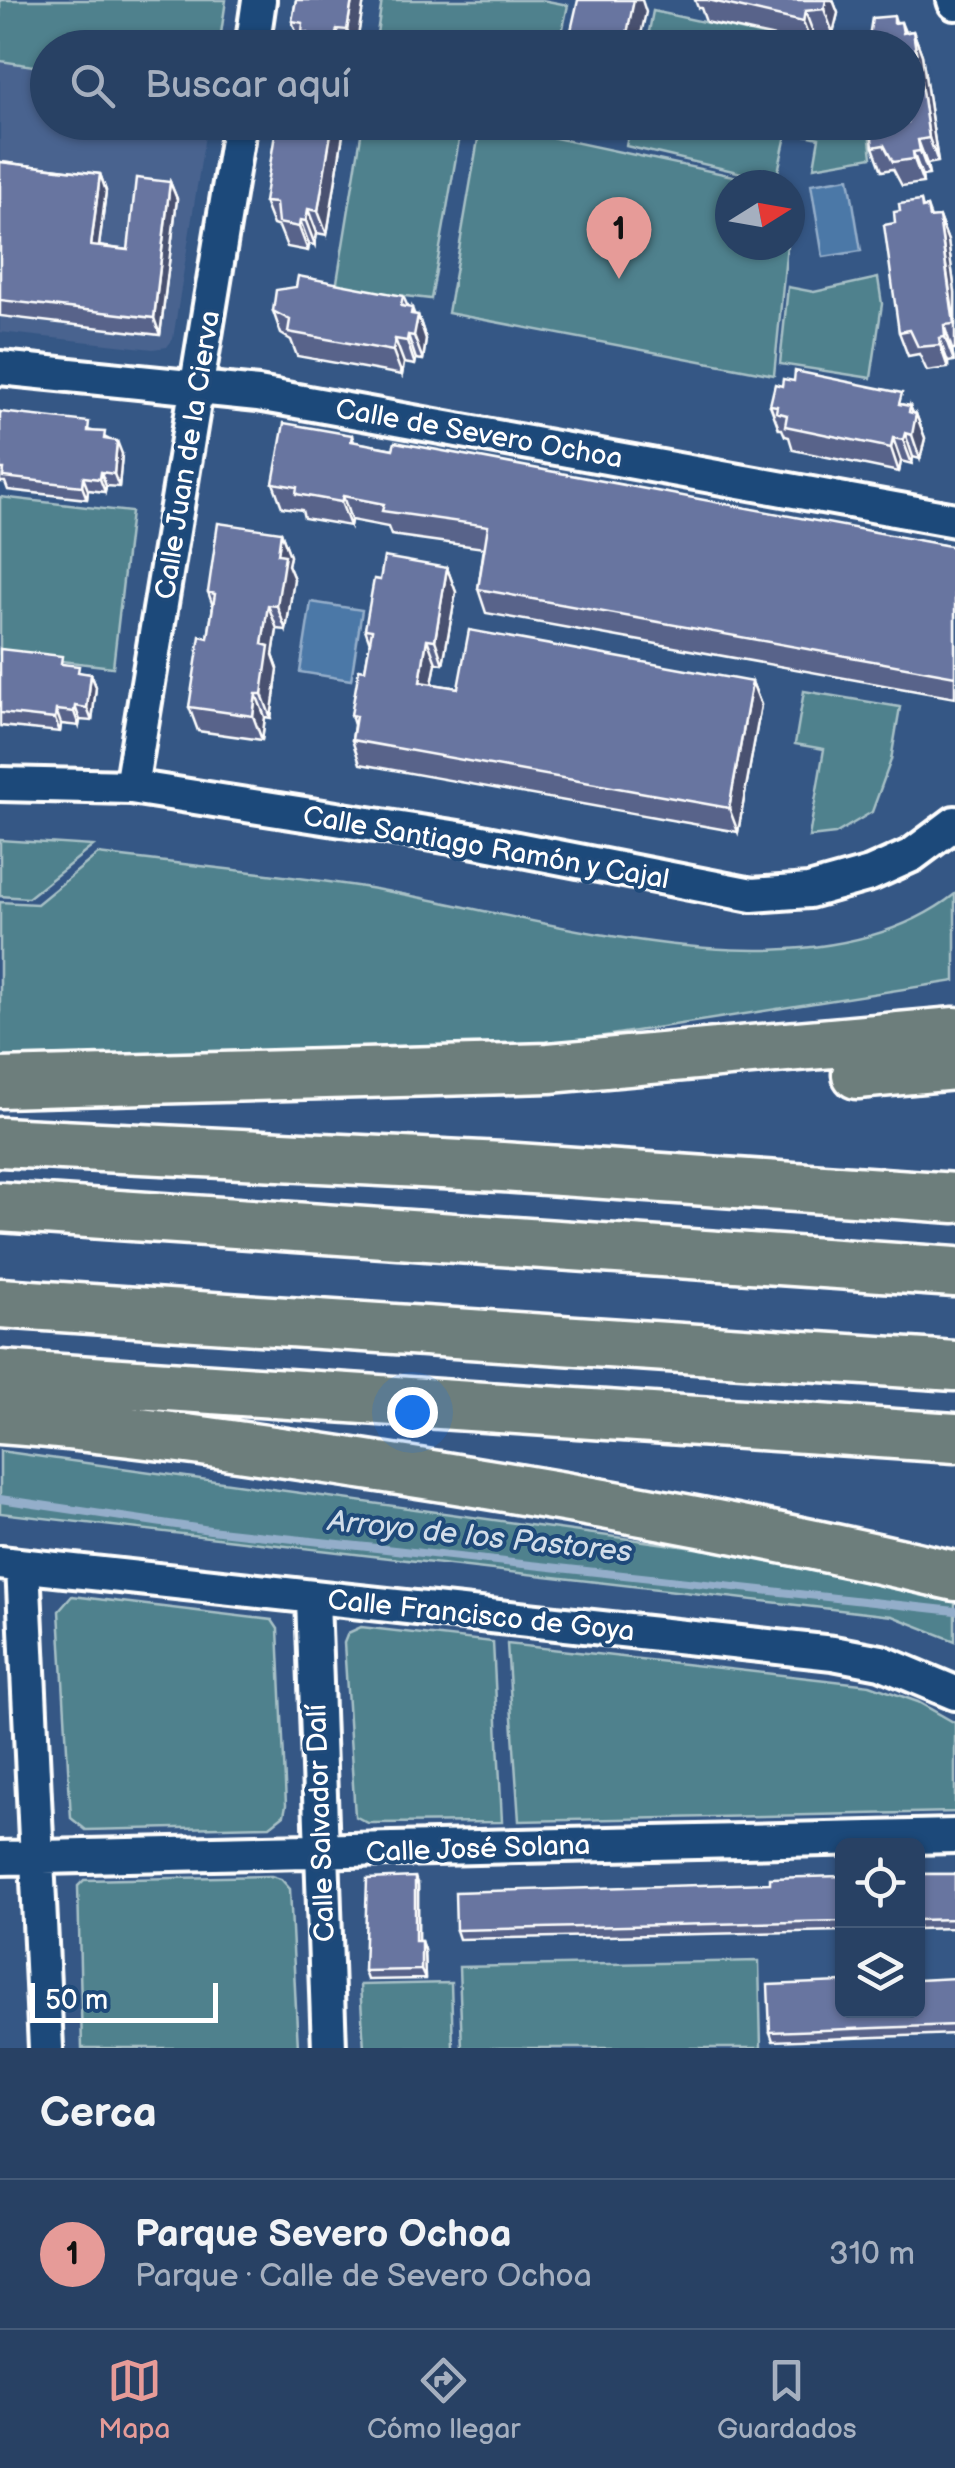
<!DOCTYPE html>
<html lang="es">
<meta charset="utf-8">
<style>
:root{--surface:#284164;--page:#30486a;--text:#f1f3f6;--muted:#a5afbf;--line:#445a78;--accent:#e69b98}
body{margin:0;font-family:"Balsamiq Sans",sans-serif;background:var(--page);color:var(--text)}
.controls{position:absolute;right:30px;bottom:30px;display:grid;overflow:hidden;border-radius:15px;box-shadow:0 2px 8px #0004}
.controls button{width:90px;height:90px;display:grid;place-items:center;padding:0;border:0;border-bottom:2px solid var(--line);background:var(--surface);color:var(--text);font:50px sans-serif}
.compass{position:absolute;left:715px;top:170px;width:90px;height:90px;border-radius:50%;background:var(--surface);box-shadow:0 2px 8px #0004;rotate:79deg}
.scale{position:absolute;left:30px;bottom:25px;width:188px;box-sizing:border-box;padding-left:10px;border:5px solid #fff;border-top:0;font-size:28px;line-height:35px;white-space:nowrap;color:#fff;-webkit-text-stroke:8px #1f4a7a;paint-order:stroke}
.you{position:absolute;left:412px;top:1412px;width:35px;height:35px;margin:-25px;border:8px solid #fff;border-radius:50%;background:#1a73e8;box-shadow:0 0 0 15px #1a73e833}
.badge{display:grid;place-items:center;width:65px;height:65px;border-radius:50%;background:var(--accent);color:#111;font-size:32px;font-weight:700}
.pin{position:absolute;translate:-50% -82px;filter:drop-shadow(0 2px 5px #0008)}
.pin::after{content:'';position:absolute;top:52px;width:35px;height:30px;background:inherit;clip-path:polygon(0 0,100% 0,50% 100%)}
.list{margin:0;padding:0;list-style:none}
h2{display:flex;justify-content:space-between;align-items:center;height:130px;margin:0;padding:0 40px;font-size:42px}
h2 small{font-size:32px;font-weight:400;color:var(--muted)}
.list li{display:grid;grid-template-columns:65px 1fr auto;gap:30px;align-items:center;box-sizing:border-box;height:150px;padding:0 40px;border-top:2px solid var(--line)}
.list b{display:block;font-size:38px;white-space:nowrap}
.list p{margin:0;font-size:32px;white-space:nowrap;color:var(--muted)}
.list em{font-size:32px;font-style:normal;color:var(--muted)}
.icon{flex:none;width:55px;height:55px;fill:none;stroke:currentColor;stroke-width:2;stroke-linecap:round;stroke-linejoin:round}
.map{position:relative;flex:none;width:955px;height:2048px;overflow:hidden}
.search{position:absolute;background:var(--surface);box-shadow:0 2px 8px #0004;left:30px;right:30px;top:30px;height:110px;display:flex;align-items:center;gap:25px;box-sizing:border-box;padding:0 35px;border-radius:55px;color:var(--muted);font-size:38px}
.sheet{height:280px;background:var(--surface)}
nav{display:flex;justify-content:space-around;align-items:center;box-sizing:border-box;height:140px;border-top:2px solid var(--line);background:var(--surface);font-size:28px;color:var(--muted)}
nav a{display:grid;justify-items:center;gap:5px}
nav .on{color:var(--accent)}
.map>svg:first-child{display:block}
.built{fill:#48638f}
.green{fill:#4f818d;stroke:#a7c0c6;stroke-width:2.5}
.water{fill:#4c78a7;stroke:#94aeca;stroke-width:2.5}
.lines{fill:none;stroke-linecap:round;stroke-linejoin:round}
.stream{stroke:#94aeca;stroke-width:8}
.minor-casing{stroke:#fff;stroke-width:40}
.highway-casing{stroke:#fff;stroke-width:55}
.minor{stroke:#1f4a7a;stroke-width:32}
.highway{stroke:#6d7e7c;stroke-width:48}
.wall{fill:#59648a;stroke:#fff;stroke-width:2.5}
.shaded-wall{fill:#495170;stroke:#fff;stroke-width:2.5}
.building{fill:#6874a0;stroke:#fff;stroke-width:2.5}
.labels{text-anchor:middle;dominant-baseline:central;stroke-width:8;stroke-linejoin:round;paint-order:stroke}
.street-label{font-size:28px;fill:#fff;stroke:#1f4a7a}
.water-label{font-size:30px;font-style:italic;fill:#d2dde9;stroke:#1f4a7a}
</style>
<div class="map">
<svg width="955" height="2048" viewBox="0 0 955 2048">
<rect width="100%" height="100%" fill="#355785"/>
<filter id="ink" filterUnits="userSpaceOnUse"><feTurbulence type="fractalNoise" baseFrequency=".01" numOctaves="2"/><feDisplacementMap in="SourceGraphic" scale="20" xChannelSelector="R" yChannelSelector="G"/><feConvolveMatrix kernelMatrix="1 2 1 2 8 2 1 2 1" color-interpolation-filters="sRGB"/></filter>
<g filter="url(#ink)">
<path class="built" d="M0 61 47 68 48 122 207 123 173 339 167 347 153 349 0 332Z"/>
<path class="green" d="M0 0H226L219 47 48 48 47 68 0 61Z
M382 0H542L568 5 559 47H375Z
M653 11 819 47H646Z
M481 122 775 185H730V245H787L774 375 448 313Z
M363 123H462L431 299 336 288Z
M868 123 872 157 814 167 819 138 787 131 776 181 626 146 631 123Z
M878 278 882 304 871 378 780 364 788 287 814 292Z
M0 497 131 512 113 667 0 654Z
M804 691 900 707 891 760 872 812 835 834 809 837 824 749 795 744Z
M0 840 93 846 28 898 0 896Z
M98 854C186 865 275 873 363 887 534 914 806 1010 955 894V981L413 1066 0 1072V902L37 904Z
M0 1451 759 1557 955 1600V1641L892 1616 0 1513Z
M72 1596 272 1620 278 1629 286 1805 284 1815 270 1826 86 1830 71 1818 59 1611Z
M361 1627 493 1642 502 1822 368 1823 355 1816 344 1643 348 1633Z
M507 1644 870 1685 918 1702 955 1723V1812L519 1821Z
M271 1876 281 1879 290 1889 298 2048H82L78 1886 84 1880Z
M759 1961 761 2048H462L459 1967Z
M451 1983 453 2048H364L360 1985Z"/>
<path class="water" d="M849 178 861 251 823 257 811 184Z
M311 602 362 610 351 680 300 672Z"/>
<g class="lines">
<path class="stream" d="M0 1499 210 1530 955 1611"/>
<g class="minor-casing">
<path id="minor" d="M954 0 955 3
M252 48 259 0
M0 368 258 394 955 520
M0 784 131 787 471 840 752 895 809 891 870 874 912 855 955 823
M131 787 240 122
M0 1563 833 1653 881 1662 955 1693
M23 1566 46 2048
M313 1599 329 2048
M0 1858 955 1836"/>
</g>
<g class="highway-casing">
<path id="highway" d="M857 1074 955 1065
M0 1083 549 1068 955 1032
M0 1142 502 1167 955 1198
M0 1207 955 1272
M0 1303 955 1366
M0 1375 955 1438
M0 1419C121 1428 240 1446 360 1464 560 1494 758 1530 955 1576"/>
</g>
<use href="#minor" class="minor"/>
<use href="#highway" class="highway"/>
</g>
<path class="wall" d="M296 0H364L356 48H307V46L301 45 292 21Z
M695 0H833L838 13 833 33 814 35 812 45 706 22 701 8H698Z
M894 16 896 22H901L905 32 913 31 922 55 938 162 927 164 929 175 922 176 923 183 902 186 893 169 882 171 873 147 869 37Z
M580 122H603L601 130 581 124Z
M344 128 327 235 317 233 315 245 309 244 308 251 287 247 279 227 273 225 264 202Z
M0 162 100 174 106 191 99 246 128 250 170 182 177 199 160 335 0 316Z
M921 201 923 208 927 207 931 218 939 217 948 241 955 292V349H952L954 361 948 362V368L927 371 919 354 908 356 899 332 895 223 900 211Z
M403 296 408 307 414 315H418L426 339 423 360 416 359 415 365 404 363 402 375 297 356 291 340 281 334 273 311Z
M794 381 910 406 913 413 916 414 925 438 920 459 913 457 912 464 901 461 899 472 793 450 789 437 785 436 782 429H779L770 405 782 386Z
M0 412 92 431 108 439 122 454 119 487 106 486 105 492 88 490 87 499 8 490 5 482H0Z
M352 435 354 442 955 547V698L486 613 478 589 484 548 391 535 388 527 351 520 350 526 304 518 302 510 282 507 273 483Z
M281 532 290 556 288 565 294 579 286 630 277 629 273 655 278 669 271 718 265 717 262 740 198 731 189 707 208 638 213 606 208 592Z
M447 568 456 592 443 664 436 663 432 684 458 688 752 682 761 705 738 832 360 764 352 740 354 725 351 715 365 670 370 643 365 629 380 580Z
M0 649 65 665 81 673 91 674 96 687 92 721 80 720 79 726 61 724 60 732 0 726Z
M918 1874H955V1928L918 1929Z
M842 1876V1931L459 1939 456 1930 770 1883Z
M418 1886V1941H421L424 1950 425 1979 367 1980 364 1971Z
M955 1978V2034L773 2041 770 2032Z"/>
<path class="shaded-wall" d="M352 0H364L356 48H353L347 30Z
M633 0H642L646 12 638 48H624Z
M826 0H833L838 13 833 33 824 9Z
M805 11 814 35 812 45 803 22Z
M337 29 343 48H338L335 38Z
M913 31 922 55 938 162 929 138Z
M332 122H342L344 128 327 235 318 211Z
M918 140 927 164 929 175 920 151Z
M913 152 922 176 923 183 914 159Z
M100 174 106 191 97 262 91 246Z
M170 182 177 199 160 335 154 318Z
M308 209 317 233 315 245 306 221Z
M939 217 948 241 955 292V326Z
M300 220 309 244 308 251 299 227Z
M412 308 417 321 418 315 426 339 423 360 414 336 411 314Z
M944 325 952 349 954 361 945 337Z
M408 335 416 359 415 365 407 341Z
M939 338 948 362V368L940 345Z
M395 339 404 363 402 375 393 351Z
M910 406 915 419 916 414 925 438 920 459 912 435 909 412Z
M905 433 913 457 912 464 903 440Z
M893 438 901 461 899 472 891 448Z
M117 441 122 454 119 487 114 474Z
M101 472 106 486 105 492 100 479Z
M83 477 88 490 87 499 82 486Z
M343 496 351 520 350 526 341 502Z
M281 532 290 556 288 565 294 579 286 630 277 606 278 554Z
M447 568 456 592 443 664 435 640Z
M268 605 277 629 273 655 278 669 271 718 262 694V644Z
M427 639 436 663 428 705 420 682Z
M91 674 96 687 92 721 87 708Z
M752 682 761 705 738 832 729 808Z
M256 694 265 717 262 740 253 716Z
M75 706 80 720 79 726 74 712Z
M56 710 61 724 60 732 55 719Z
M415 1877 418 1886V1950L415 1941Z
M421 1941 424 1950 425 1979 421 1970Z"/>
<path class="building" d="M296 0H352L347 30 337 29 335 38 329 37 328 44 307 40 308 33 302 32 303 23 292 21Z
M578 0H634L624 48H567Z
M708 0H826L824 9 805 11 803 22Z
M894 16V23L901 22 903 33 913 31 929 138 918 140 920 151 913 152 914 159 893 162 884 145 873 147 870 122H908V48H858L857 39 869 37 872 18Z
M277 122H333L318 211 308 209 306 221 300 220 299 227 278 223 276 203 264 202Z
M0 162 100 174 91 246 128 250 136 178 170 182 154 318 0 300Z
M921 201 922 208 927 207 929 218 939 217 954 324 944 325 945 337 939 338 940 345 918 347 910 330 899 332 884 225 895 223 894 212 900 211 899 204Z
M298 276 403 296 401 306 412 308 411 314 418 315 414 336 408 335 407 341 395 339 393 351 288 332 290 320 273 311 276 290 296 287Z
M795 371 902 393 899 404 910 406 909 412 916 414 912 435 905 433 903 440 893 438 891 448 785 426 787 415 776 412 777 406 770 405 775 384 782 386 783 379 794 381Z
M0 412 89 422 88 431 105 432 104 439 117 441 114 474 101 472 100 479 83 477 82 486 3 477 4 469H0Z
M284 423 352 435 351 441 393 449 395 442 955 547V676L478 589 488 526 382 511 384 504 343 496 341 502 296 494 297 487 273 483Z
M218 523 281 532 278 554 285 555 277 606 268 605 262 644 269 646 262 694H256L253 716 189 707 200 636 208 638 215 594 208 592Z
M384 557 447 568 435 640 427 639 420 682 458 688 469 630 752 682 729 808 352 740 356 716 351 715 359 669 365 670 372 630 365 629 374 579 380 580Z
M0 649 62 656 61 664 79 666 78 672 91 674 87 708 75 706 74 712 56 710 55 719 0 713Z
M918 1874H955V1919L918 1920Z
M842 1876V1921L456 1930 455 1892 770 1883V1878Z
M415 1877V1941H421V1970L364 1971 367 1879Z
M955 1978V2025L770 2032 768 1985 842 1982V2010H918V1980Z"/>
</g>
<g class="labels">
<g class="street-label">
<text transform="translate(479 434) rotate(10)">Calle de Severo Ochoa</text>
<text transform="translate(188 455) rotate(-81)">Calle Juan de la Cierva</text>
<text transform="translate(486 848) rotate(10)">Calle Santiago Ramón y Cajal</text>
<text transform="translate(481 1616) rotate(6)">Calle Francisco de Goya</text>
<text transform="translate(321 1823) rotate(-92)">Calle Salvador Dalí</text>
<text transform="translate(478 1849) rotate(-2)">Calle José Solana</text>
</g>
<g class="water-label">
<text transform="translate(480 1537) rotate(6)">Arroyo de los Pastores</text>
</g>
</g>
</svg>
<div class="controls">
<button><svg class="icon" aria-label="locate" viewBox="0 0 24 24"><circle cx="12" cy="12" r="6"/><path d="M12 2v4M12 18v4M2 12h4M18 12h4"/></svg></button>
<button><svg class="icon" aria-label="layers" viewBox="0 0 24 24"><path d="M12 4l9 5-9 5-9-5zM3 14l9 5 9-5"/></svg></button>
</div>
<svg class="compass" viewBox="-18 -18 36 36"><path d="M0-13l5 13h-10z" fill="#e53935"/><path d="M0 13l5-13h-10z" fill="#a5afbf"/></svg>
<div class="scale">50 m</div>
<div class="you"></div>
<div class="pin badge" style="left:619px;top:279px">1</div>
<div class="search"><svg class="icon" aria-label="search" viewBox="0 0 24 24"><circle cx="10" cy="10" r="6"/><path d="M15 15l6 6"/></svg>Buscar aquí</div>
</div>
<section class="sheet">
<h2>Cerca<small></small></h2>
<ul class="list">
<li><span class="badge">1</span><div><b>Parque Severo Ochoa</b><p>Parque · Calle de Severo Ochoa</p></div><em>310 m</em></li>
</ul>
</section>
<nav>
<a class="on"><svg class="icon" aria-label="map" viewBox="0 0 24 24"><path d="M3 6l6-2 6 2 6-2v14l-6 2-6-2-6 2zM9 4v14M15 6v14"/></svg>Mapa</a>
<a><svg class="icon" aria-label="directions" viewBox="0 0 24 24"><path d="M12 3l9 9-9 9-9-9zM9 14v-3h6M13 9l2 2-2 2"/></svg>Cómo llegar</a>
<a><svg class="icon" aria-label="saved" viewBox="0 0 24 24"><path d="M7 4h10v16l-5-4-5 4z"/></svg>Guardados</a>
</nav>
